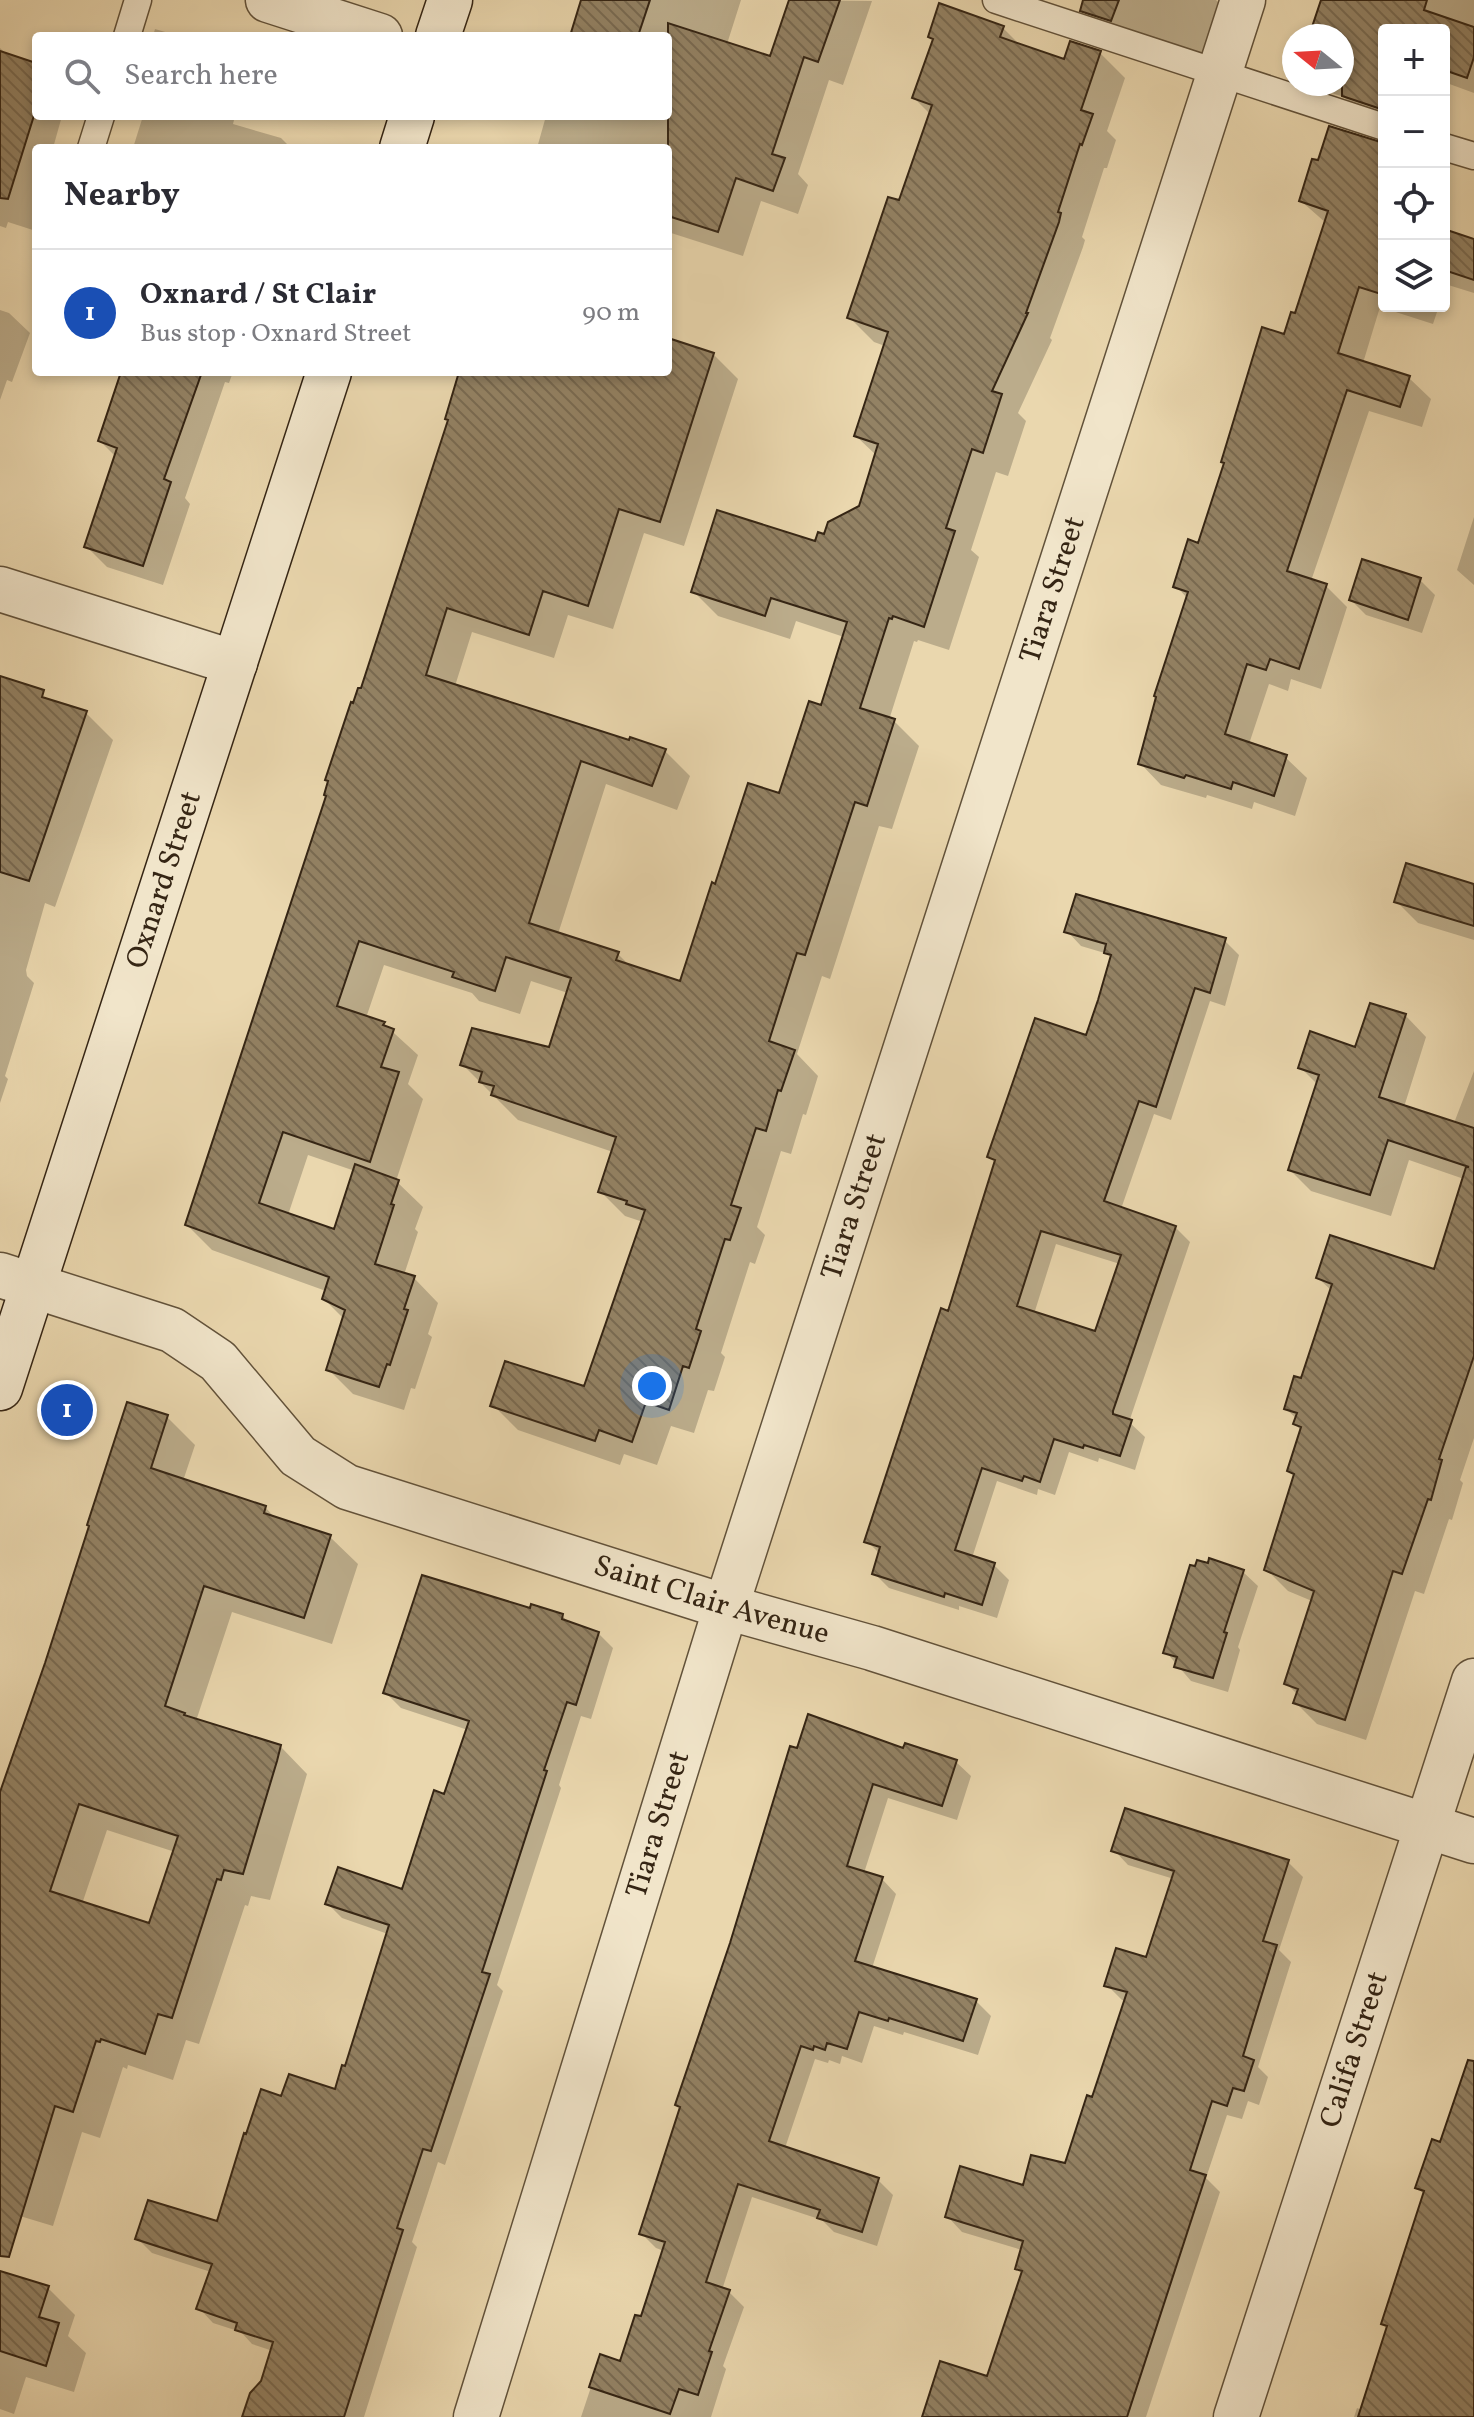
<!DOCTYPE html>
<meta charset="utf-8">
<style>
:root{--surface:#fff;--page:#f2f2f3;--text:#2b2b33;--muted:#7c7c81;--line:#e1e1e2;--accent:#1a73e8}
body{margin:0;font-family:Vollkorn,serif;background:var(--page);color:var(--text)}
.controls{position:absolute;right:24px;top:24px;display:grid;overflow:hidden;border-radius:8px;box-shadow:0 4px 12px #0003}
.controls button{width:72px;height:72px;display:grid;place-items:center;padding:0;border:0;border-bottom:2px solid var(--line);background:var(--surface);color:var(--text);font:40px sans-serif}
.compass{position:absolute;left:1282px;top:24px;width:72px;height:72px;border-radius:50%;background:var(--surface);box-shadow:0 4px 12px #0003;rotate:288deg}
.you{position:absolute;left:652px;top:1386px;width:28px;height:28px;margin:-20px;border:6px solid #fff;border-radius:50%;background:#1a73e8;box-shadow:0 0 0 12px #1a73e833}
.badge{display:grid;place-items:center;width:52px;height:52px;border-radius:50%;background:var(--accent);color:#fff;font-size:26px;font-weight:700}
.pin{position:absolute;translate:-50% -50%;border:4px solid #fff;box-shadow:0 2px 8px #0006}
.list{margin:0;padding:0;list-style:none}
h2{display:flex;justify-content:space-between;align-items:center;height:104px;margin:0;padding:0 32px;font-size:34px}
h2 small{font-size:26px;font-weight:400;color:var(--muted)}
.list li{display:grid;grid-template-columns:52px 1fr auto;gap:24px;align-items:center;box-sizing:border-box;height:128px;padding:0 32px;border-top:2px solid var(--line)}
.list b{display:block;font-size:30px;white-space:nowrap}
.list p{margin:0;font-size:26px;white-space:nowrap;color:var(--muted)}
.list em{font-size:26px;font-style:normal;color:var(--muted)}
.icon{flex:none;width:44px;height:44px;fill:none;stroke:currentColor;stroke-width:2;stroke-linecap:round;stroke-linejoin:round}
.map{position:relative;flex:none;width:1474px;height:2417px;overflow:hidden}
.search{position:absolute;background:var(--surface);box-shadow:0 4px 12px #0003;left:32px;top:32px;width:640px;height:88px;display:flex;align-items:center;gap:20px;box-sizing:border-box;padding:0 28px;border-radius:8px;color:var(--muted);font-size:30px}
.panel{position:absolute;background:var(--surface);box-shadow:0 4px 12px #0003;left:32px;top:144px;width:640px;height:232px;border-radius:8px}
.map>svg:first-child{display:block}
.shadow{fill:#0003;fill-rule:evenodd}
.building{fill:url(#building-back-hatch);stroke:#352514;stroke-width:2;fill-rule:evenodd}
.lines{fill:none;stroke-linecap:round;stroke-linejoin:round}
.service-casing{stroke:#62523a;stroke-width:29}
.minor-casing{stroke:#62523a;stroke-width:47}
.secondary-casing{stroke:#352514;stroke-width:47}
.service{stroke:#f1e5ca;stroke-width:26}
.minor{stroke:#f1e5ca;stroke-width:44}
.secondary{stroke:#f1e5ca;stroke-width:44}
.labels{text-anchor:middle;dominant-baseline:central;stroke-width:7;stroke-linejoin:round;paint-order:stroke}
.street-label{font-size:30px;fill:#352514;stroke:#f1e5ca}
</style>
<div class="map">
<svg width="1474" height="2417" viewBox="0 0 1474 2417">
<defs>
<pattern id="building-back-hatch" width="6" height="6" patternUnits="userSpaceOnUse" patternTransform="scale(2)"><rect width="6" height="6" fill="#938264"/><path d="M-1 5l2 2M0 0l6 6M5-1l2 2" fill="none" stroke="#796a51"/></pattern>
</defs>
<rect width="100%" height="100%" fill="#ead7ae"/>
<filter id="stains"><feTurbulence type="fractalNoise" baseFrequency=".0025" numOctaves="4"/><feColorMatrix values="0 0 0 0 .2 0 0 0 0 .09 0 0 0 0 .02 0 0 0 .5 -.17"/></filter>
<radialGradient id="worn" r=".72"><stop offset=".6" stop-color="#630" stop-opacity="0"/><stop offset="1" stop-color="#630" stop-opacity=".3"/></radialGradient>
<path class="shadow" d="M584 0H741L727 44 771 59 791 0 872 1 843 85 829 80 798 174 808 185 798 214 761 201 743 256 668 232V148H537L546 116H668V36H572Z
M1085 0H1216L1218 2 1201 58 1107 35 1082 10Z
M1323 0H1474V93L1444 82V30H1384V123L1363 116 1344 97 1322 90 1316 84H1342V36H1311Z
M1003 28 1021 46 1066 61 1100 53 1125 78 1107 131 1116 140 1107 168H1104L1082 237 1085 240 1083 247 1050 338 1052 340 1018 413 1026 421 1008 476 996 472 971 550 979 557 949 650 918 640 917 642 914 641 889 720 894 721 919 746 892 829 879 826 830 979 822 976 797 1054 818 1076 806 1115 803 1114 791 1154 781 1151 757 1227 765 1235 755 1264 750 1262 721 1353 725 1357 714 1391 708 1390 694 1433 671 1426 657 1465 624 1454 620 1465 518 1430 493 1405 585 1389 643 1222 625 1216 600 1191 613 1152 518 1120 463 1065 550 1050 568 993 531 981 520 1014 479 1001 472 993 384 965 366 1018 384 1024 418 1055 408 1084 423 1099 396 1181 423 1207 415 1229 418 1232 404 1275 414 1278 438 1303 428 1334 432 1337 415 1389 411 1388 404 1410 353 1394 328 1369 344 1319 324 1299 326 1291 212 1250 187 1225 450 422 461 372H668V340L713 354 738 379 684 546 644 533 613 629 568 615 554 658 472 632 455 686 630 742 665 751 690 776 677 810 606 784 558 934 618 954 631 967 681 983 717 886 781 796 822 707 844 637 796 621 790 639 718 616 693 591 816 544 861 508 877 456 856 436 885 346 874 342 849 317 900 203 931 115 914 98 934 42 930 37ZM308 1155 355 1171 335 1231 288 1215Z
M155 29 179 36H153Z
M0 48 7 55 36 65V116H62L53 148H36V231L8 222 6 228 0 226Z
M143 116H231L234 120 233 124 281 138 291 148H133Z
M1384 146V306H1439L1433 324 1380 307 1363 363 1409 378 1431 399 1422 427 1369 411 1311 581 1326 586 1347 607 1321 689 1291 679 1288 691 1269 684 1249 744 1285 757 1307 778 1295 816 1254 802 1252 809 1207 795 1206 798 1161 785 1140 763 1188 599 1176 586 1200 545 1296 315 1326 223 1301 201Z
M1444 231 1474 241V293L1445 284 1444 288Z
M0 310 9 313 30 333 12 382 7 380 0 400Z
M124 372H233L229 383 225 382 185 498 190 504 163 585 107 567 87 547 116 457 100 441Z
M1474 517V585L1457 570Z
M1420 580 1435 595 1422 633 1366 615 1351 600Z
M86 713 113 740 55 907 45 903 26 970 27 976 34 983 5 1076 8 1079 0 1103V745Z
M1474 886V940L1418 923 1396 901Z
M1067 931 1224 940 1239 955 1225 1006 1210 1001 1171 1120 1154 1114 1121 1209 1175 1227 1190 1242 1129 1422 1145 1437 1135 1470 1099 1458 1098 1462 1069 1452 1055 1495 1038 1489 1037 1495 997 1481 972 1558 994 1565 1009 1580 997 1618 959 1606V1610L889 1588 874 1573 880 1554 867 1541 949 1314 996 1163 989 1157 1087 1037 1112 958 1108 954 1081 946ZM1056 1244 1120 1264 1096 1334 1034 1314Z
M1405 1015 1426 1037 1404 1107 1454 1123 1474 1071V1438L1460 1480 1463 1483 1452 1520 1449 1519 1424 1594 1415 1591 1366 1740 1317 1724 1295 1702 1298 1695 1286 1683 1312 1601 1288 1591 1267 1570 1295 1477 1289 1471 1302 1431 1295 1424 1297 1419 1286 1409 1302 1381 1332 1291 1318 1278 1436 1271 1464 1179 1409 1160 1391 1216 1311 1191 1290 1170 1318 1085 1300 1067 1356 1049Z
M167 1417 195 1445 183 1481 265 1507 277 1520 330 1537 358 1564 332 1644 232 1612 196 1721 280 1746 307 1774 270 1900 251 1896 248 1906 245 1905 199 2044 186 2040 173 2080 128 2065 127 2069 123 2067 100 2138 82 2132 53 2226 0 2210V1798ZM107 1830 175 1852 150 1926 82 1904Z
M1196 1569 1243 1572 1258 1586 1238 1647 1240 1650 1228 1692 1191 1681 1166 1652Z
M531 1610 562 1616 571 1624 598 1633 613 1648 591 1719 581 1716 559 1785 561 1788 497 1985 503 1991 445 2165 438 2162 412 2242 417 2247 364 2417H251L273 2351 252 2344 241 2332 213 2323 199 2308 211 2272 152 2253 137 2238 218 2224 283 2098 336 2091 346 2068 388 1934 342 1918 327 1903 403 1891 446 1796 468 1730 401 1708 386 1693Z
M791 1748 905 1751 956 1762 971 1776 957 1820 888 1798 864 1873 882 1879 896 1894 872 1968 976 2001 991 2016 978 2055 904 2032 903 2035 874 2026 862 2063 842 2056 840 2064 829 2060 828 2063 815 2059 785 2148 878 2180 893 2195 877 2246 834 2232 822 2220 752 2197 722 2290 729 2292 744 2307 723 2366 726 2369 711 2417H581L601 2357 621 2364 642 2319 664 2251 656 2248 641 2233Z
M1114 1850 1288 1862 1303 1877 1279 1950 1291 1962 1258 2067 1268 2077 1259 2105 1248 2101 1242 2119 1227 2115 1206 2178 1220 2192 1146 2417H924L989 2379 1023 2274 1017 2268 1022 2250 962 2232 948 2217 1024 2187 1066 2165 1094 2100 1126 2001 1122 2000 1107 1985 1148 1959 1174 1879 1128 1865Z
M1474 2102V2417H1354L1357 2408 1362 2410 1388 2329 1383 2324 1425 2195 1418 2188 1441 2144Z
M0 2273 48 2288 75 2315 68 2336 86 2353 74 2392 26 2377 14 2414 0 2409Z"/>
<path class="building" d="M581 0H650L638 36H570Z
M789 0H840L818 62 804 57 772 154 785 158 773 191 736 178 718 232 668 216V23L770 56Z
M1083 0H1119L1111 21 1080 11Z
M1321 0H1427L1424 10 1474 27V57L1467 78 1444 70V30H1384V110L1342 96V36H1309Z
M939 3 1004 26 1000 37 1064 59 1070 41 1101 51 1081 110 1093 114 1082 145 1080 144 1058 212 1061 213 1059 222 1026 313H1028L992 391 1002 394 983 453 972 449 946 528 955 531 924 627 893 616 892 619 889 618 860 708 895 719 867 806 855 802 805 955 797 953 769 1041 795 1050 781 1091 778 1090 766 1131 756 1128 731 1205 741 1208 730 1240 725 1239 696 1329 701 1331 689 1368 683 1366 669 1410 646 1402 632 1442 599 1430 595 1441 490 1406 505 1361 584 1386 645 1210 626 1204 627 1201 598 1192 616 1137 491 1095 494 1086 479 1082 482 1072 460 1065 472 1028 549 1047 571 978 506 957 495 991 452 977 454 972 359 941 337 1006 385 1022 383 1025 394 1029 381 1067 399 1072 370 1162 283 1132 259 1203 334 1229 355 1164 399 1180 391 1204 394 1205 375 1264 415 1276 404 1309 408 1310 390 1365 387 1364 379 1387 326 1370 345 1310 322 1299 329 1277 185 1225 326 796 324 795 328 781 325 780 351 702 353 703 358 688H361L448 420 445 419 459 372H668V338L714 353 660 522 619 509 588 606 543 591 529 635 447 608 426 675 629 740 630 737 666 749 652 786 581 761 529 923 619 952 616 960 680 981 712 882 715 884 748 783 779 793 809 701 821 705 847 622 771 598 765 616 691 592 717 510 815 541 818 532 824 534 828 522 859 506 878 444 854 436 888 332 847 318 888 197 899 200 932 105 912 98 933 39 928 37Z
M0 51 36 63V109L8 199 0 198Z
M1329 126 1384 143V295L1359 287 1338 353 1410 376 1400 407 1347 390 1287 571 1327 584 1299 669 1270 659 1266 670 1247 664 1225 734 1287 755 1274 796 1233 782 1231 789 1186 775 1184 778 1138 764 1156 697 1154 696 1188 592 1173 587 1188 539 1198 543 1224 463 1221 462 1262 327 1284 334 1291 312 1295 313 1328 211 1299 201 1312 159 1318 160Z
M1444 229 1474 239V280L1444 270Z
M121 372H202L164 479 171 482 143 566 84 547 117 448 98 441Z
M1362 559 1421 578 1408 620 1349 600Z
M0 676 44 690 42 697 87 711 29 881 0 872Z
M1406 863 1474 884V926L1394 902Z
M1076 894 1226 938 1210 993 1195 988 1156 1107 1139 1101 1104 1201 1176 1226 1113 1411V1414L1132 1420 1120 1456 1084 1445 1083 1448 1054 1439 1040 1482 1024 1476 1022 1481 982 1468 955 1550 995 1563 982 1605 945 1593 944 1597 872 1574 880 1547 864 1542 941 1308 948 1311 995 1160 987 1157 1035 1018 1086 1035 1098 1000 1111 955 1104 953 1106 944 1064 932ZM1041 1231 1121 1255 1095 1331 1017 1306Z
M1370 1003 1406 1014 1379 1097 1474 1128V1356L1439 1459 1442 1460 1431 1500 1428 1499 1402 1574 1393 1571 1345 1720 1293 1703 1298 1689 1284 1684 1314 1591 1264 1570 1294 1474 1287 1471 1301 1427 1293 1424 1297 1413 1284 1409 1294 1376 1301 1378 1332 1284 1316 1278 1330 1235 1434 1269 1466 1167H1469L1388 1140 1370 1195 1288 1170 1319 1075 1298 1068 1310 1031 1355 1047Z
M127 1402 168 1415 151 1468 266 1506 264 1513 331 1535 304 1618 204 1586 165 1706 185 1713 184 1715 281 1745 277 1761 243 1874 224 1870 221 1880 217 1879 172 2018 158 2014 145 2054 101 2039 100 2042 96 2041 73 2112 55 2106 9 2257 0 2256V1792L45 1663 89 1526 87 1525ZM79 1804 178 1836 149 1923 50 1891Z
M1209 1558 1244 1570 1224 1632 1227 1633 1213 1678 1174 1667 1177 1657 1163 1653 1190 1565 1195 1566 1197 1560 1208 1563Z
M422 1575 530 1608 531 1604 563 1614 562 1619 599 1632 576 1705 567 1702 544 1770 547 1771 482 1972 490 1974 431 2151 423 2149 397 2228 403 2230 344 2417H242L250 2393 261 2381 273 2342 235 2330 237 2323 196 2309 212 2264 135 2239 148 2200 217 2221 244 2133 246 2134 261 2089 281 2096 289 2074 335 2089 342 2065 345 2066 389 1925 325 1904 338 1867 402 1889 434 1790 444 1794 469 1721 383 1693Z
M808 1714 903 1748 905 1743 957 1760 942 1806 873 1784 847 1866 883 1877 855 1961 977 1999 963 2041 889 2018 888 2021 859 2012 847 2049 827 2043 825 2050 814 2046 813 2050 801 2046 769 2141 879 2178 862 2232 817 2218 820 2210 738 2184 706 2282 730 2290 709 2351 712 2352 698 2395 679 2389 670 2414 589 2387 600 2354 620 2361 635 2315 641 2316 665 2242 639 2234 680 2107 675 2105 730 1943 790 1746 797 1748Z
M1125 1808 1289 1860 1263 1941 1277 1945 1243 2056 1254 2060 1244 2091 1233 2088 1227 2106 1212 2101 1190 2170 1206 2175 1127 2417H922L940 2361 987 2376 1022 2271 1015 2269 1023 2241 945 2217 960 2166 1023 2185 1031 2155 1065 2163 1087 2095 1092 2097 1127 1992 1104 1986 1116 1948 1146 1957 1174 1871 1111 1851Z
M1468 2060 1474 2061V2417H1358L1387 2326 1381 2324 1424 2191 1415 2188 1432 2139 1440 2142Z
M0 2271 49 2286 39 2317 59 2323 46 2366 0 2351Z"/>
<g class="lines">
<g class="service-casing">
<path id="service" d="M996 0 1384 127
M127 36 138 0
M1444 147 1474 156
M91 148 101 116"/>
</g>
<g class="minor-casing">
<g id="minor">
<path d="M268 0 380 36"/>
<path d="M0 589 235 663"/>
<path id="s1" d="M0 1275 172 1330 218 1361 298 1456 347 1487 726 1607 872 1648 1474 1841"/>
<path id="s2" d="M476 2417 726 1607 1243 0"/>
<path id="s3" d="M1236 2417 1474 1681"/>
</g>
</g>
<g class="secondary-casing">
<g id="secondary">
<path d="M438 36 450 0"/>
<path d="M402 148 412 116"/>
<path id="s4" d="M0 1388 329 372"/>
</g>
</g>
<use href="#service" class="service"/>
<use href="#minor" class="minor"/>
<use href="#secondary" class="secondary"/>
</g>
<g class="labels">
<g class="street-label">
<text stroke="none"><textPath href="#s2" startOffset="1916">Tiara Street</textPath></text>
<text stroke="none"><textPath href="#s4" startOffset="534">Oxnard Street</textPath></text>
<text stroke="none"><textPath href="#s2" startOffset="1268">Tiara Street</textPath></text>
<text stroke="none"><textPath href="#s1" startOffset="800">Saint Clair Avenue</textPath></text>
<text stroke="none"><textPath href="#s2" startOffset="620">Tiara Street</textPath></text>
<text stroke="none"><textPath href="#s3" startOffset="386">Califa Street</textPath></text>
</g>
</g>
<rect width="100%" height="100%" filter="url(#stains)"/>
<rect width="100%" height="100%" fill="url(#worn)"/>
</svg>
<div class="controls">
<button>+</button>
<button>−</button>
<button><svg class="icon" aria-label="locate" viewBox="0 0 24 24"><circle cx="12" cy="12" r="6"/><path d="M12 2v4M12 18v4M2 12h4M18 12h4"/></svg></button>
<button><svg class="icon" aria-label="layers" viewBox="0 0 24 24"><path d="M12 4l9 5-9 5-9-5zM3 14l9 5 9-5"/></svg></button>
</div>
<svg class="compass" viewBox="-18 -18 36 36"><path d="M0-13l5 13h-10z" fill="#e53935"/><path d="M0 13l5-13h-10z" fill="#7c7c81"/></svg>
<div class="you"></div>
<div class="pin badge" style="left:67px;top:1410px;background:#1a4fb4">1</div>
<div class="search"><svg class="icon" aria-label="search" viewBox="0 0 24 24"><circle cx="10" cy="10" r="6"/><path d="M15 15l6 6"/></svg>Search here</div>
<section class="panel">
<h2>Nearby<small></small></h2>
<ul class="list">
<li><span class="badge" style="background:#1a4fb4">1</span><div><b>Oxnard / St Clair</b><p>Bus stop · Oxnard Street</p></div><em>90 m</em></li>
</ul>
</section>
</div>
